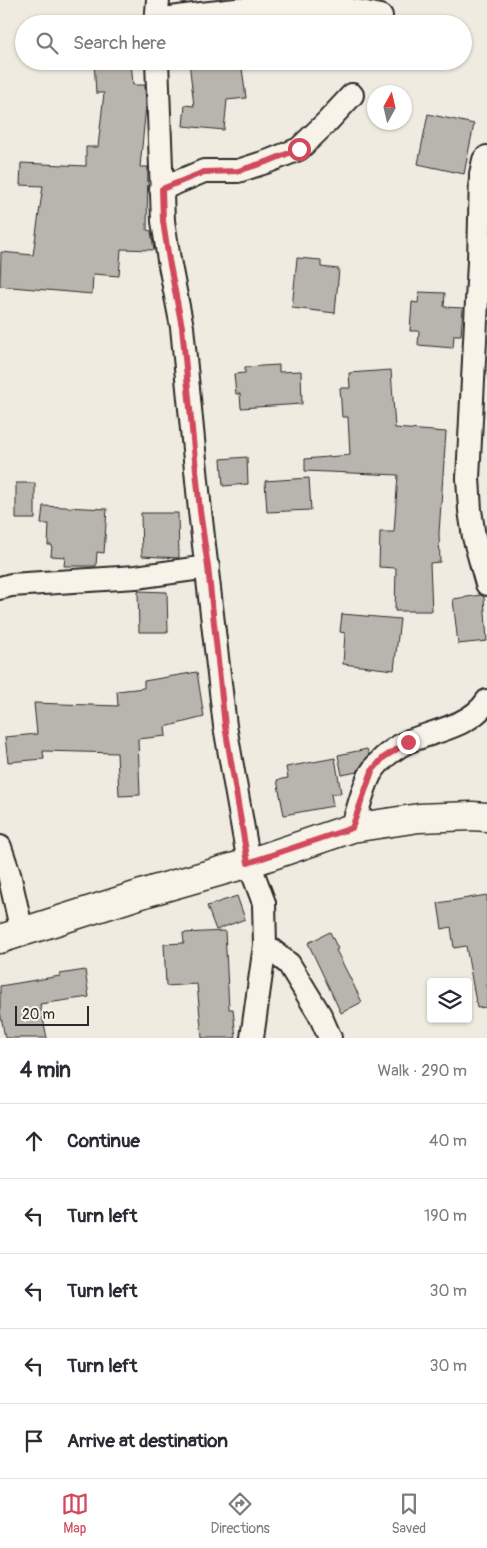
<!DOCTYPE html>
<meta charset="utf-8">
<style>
:root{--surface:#fff;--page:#f2f2f3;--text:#2b2b33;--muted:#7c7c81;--line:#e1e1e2;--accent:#d1495b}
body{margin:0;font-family:Pangolin,sans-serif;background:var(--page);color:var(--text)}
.controls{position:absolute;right:15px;bottom:15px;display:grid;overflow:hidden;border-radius:5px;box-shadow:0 1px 4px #0004}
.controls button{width:45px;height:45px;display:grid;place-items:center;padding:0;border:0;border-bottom:1px solid var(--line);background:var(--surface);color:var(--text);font:25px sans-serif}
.compass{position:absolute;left:367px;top:85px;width:45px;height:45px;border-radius:50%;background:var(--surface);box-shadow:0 1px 4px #0004;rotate:8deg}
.scale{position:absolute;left:15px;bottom:12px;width:74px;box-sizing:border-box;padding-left:5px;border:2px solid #2b2b2b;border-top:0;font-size:14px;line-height:18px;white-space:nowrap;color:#2b2b2b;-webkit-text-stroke:4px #f7f3e8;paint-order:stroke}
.stop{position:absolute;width:15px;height:15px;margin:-11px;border:4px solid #d1495b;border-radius:50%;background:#fff}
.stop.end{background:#d1495b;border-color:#fff;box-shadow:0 1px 5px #0008}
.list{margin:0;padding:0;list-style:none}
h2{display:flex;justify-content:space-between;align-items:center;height:65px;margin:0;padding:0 20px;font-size:21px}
h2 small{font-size:16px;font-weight:400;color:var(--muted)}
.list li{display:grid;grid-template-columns:32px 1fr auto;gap:15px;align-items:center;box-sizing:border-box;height:75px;padding:0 20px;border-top:1px solid var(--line)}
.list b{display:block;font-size:19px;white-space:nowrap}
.list em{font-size:16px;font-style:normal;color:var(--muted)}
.icon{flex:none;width:28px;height:28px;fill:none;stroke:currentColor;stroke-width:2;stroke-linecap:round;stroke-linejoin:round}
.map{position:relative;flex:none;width:487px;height:1038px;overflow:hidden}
.search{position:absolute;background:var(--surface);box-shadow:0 1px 4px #0004;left:15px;right:15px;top:15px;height:55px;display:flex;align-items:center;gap:12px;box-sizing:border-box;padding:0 18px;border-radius:28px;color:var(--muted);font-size:19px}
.sheet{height:440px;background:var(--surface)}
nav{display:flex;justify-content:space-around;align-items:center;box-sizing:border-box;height:70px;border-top:1px solid var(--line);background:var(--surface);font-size:14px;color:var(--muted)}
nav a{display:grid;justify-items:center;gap:2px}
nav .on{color:var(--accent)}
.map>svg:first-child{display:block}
.building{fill:#b8b5ae;stroke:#2b2b2b}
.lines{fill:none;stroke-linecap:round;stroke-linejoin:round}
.street-casing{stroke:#2b2b2b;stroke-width:26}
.secondary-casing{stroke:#2b2b2b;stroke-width:31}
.street{stroke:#f7f3e8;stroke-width:22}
.secondary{stroke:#f7f3e8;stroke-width:28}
.route{stroke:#d1495b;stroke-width:6}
</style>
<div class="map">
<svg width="487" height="1038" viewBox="0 0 487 1038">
<rect width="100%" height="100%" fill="#efebe0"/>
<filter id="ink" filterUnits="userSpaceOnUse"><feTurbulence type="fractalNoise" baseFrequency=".02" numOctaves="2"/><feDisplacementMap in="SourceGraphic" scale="10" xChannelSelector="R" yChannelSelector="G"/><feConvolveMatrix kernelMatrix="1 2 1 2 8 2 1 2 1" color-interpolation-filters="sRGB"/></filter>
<g filter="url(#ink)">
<path class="building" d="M94 61H131L133 85H145L146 106 140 167H148L147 230 151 231 154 250 121 249 119 276 93 274 92 294 0 286 1 252 33 255 43 186 20 185 21 163 86 166V147H98L104 93H96Z
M189 61H241L246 98 227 100 224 130 183 126 185 105 194 106Z
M428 114 474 124 464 174 418 164Z
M297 258 321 260V267L339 269 335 313 292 308Z
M419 292 445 293 444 307 463 308 461 335H454L453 348 418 345 419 331H410L412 302 418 303Z
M279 365V372L301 371 302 404 241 408 240 394H236L234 374 245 373V367Z
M391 370 395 428 446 432 439 533 440 562 430 563 432 611H395L396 568 379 567 380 532H394L398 475 305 471V459L350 455 348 417H342L340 388H350L349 373Z
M247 457 248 484 223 486 221 459Z
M309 478 311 510 267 512 265 481Z
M16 483H35V519H16Z
M43 506 107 509 104 553 97 552 96 566H64L65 557 51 556 52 545H48L49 524H41Z
M141 513H178L179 558 142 556Z
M138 591 167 592 168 632H139Z
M481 595 484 597 487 641 458 644 453 599Z
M342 614 400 619 394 670 343 664 345 633 340 632Z
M197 672 204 717 165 727 166 736 138 739 140 795 119 796 117 753 43 751 44 759 8 762 5 737 37 734 34 703 118 706 117 691 144 688V681Z
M367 749 369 755 357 772 342 775 338 755Z
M335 758 341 793 331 794 333 806 284 815 277 780 288 778 286 767Z
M487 895V1007L477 1008 466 946 454 948 451 927 442 929 438 903Z
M237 896 245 919 216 930 207 906Z
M225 931 229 1009H233L236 1038H202L197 984 166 986 164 944 184 943 183 933Z
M330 932 338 949 336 950 362 1002 341 1013 308 943Z
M85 970 89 997 40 1004 47 1038H5L0 1011V986L60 976V974Z"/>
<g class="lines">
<g class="street-casing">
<path id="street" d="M156 20C215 12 276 3 335 8 350 9 366 13 381 16
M156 24 158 0
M157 61 163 221 169 260 182 327 200 511 225 726 249 863 264 903 265 945 252 1038
M487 157 484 160 481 174 479 262 468 478 470 510 474 537 487 584
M161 189 204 171H238L269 161 299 149 327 122 352 95
M0 588 11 585 136 577 208 567
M352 828C357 814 365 780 373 770 381 758 396 747 409 741 433 732 472 725 487 701
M0 847 9 874 22 932
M265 945 289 964 320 1015 330 1038"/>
</g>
<g class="secondary-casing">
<path id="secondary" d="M0 939 151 891 249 863 352 828 419 818 472 816 487 817"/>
</g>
<use href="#street" class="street"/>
<use href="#secondary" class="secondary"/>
</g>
</g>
<g class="lines" filter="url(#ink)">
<path class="route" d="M299 149 269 161 238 171 204 172 162 189 163 221 169 260 182 327 200 511 208 567 225 726 248 863 352 828 372 771 383 758 408 742"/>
</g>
</svg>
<div class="controls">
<button><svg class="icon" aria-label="layers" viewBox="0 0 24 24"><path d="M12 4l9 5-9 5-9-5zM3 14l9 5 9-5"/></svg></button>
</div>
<svg class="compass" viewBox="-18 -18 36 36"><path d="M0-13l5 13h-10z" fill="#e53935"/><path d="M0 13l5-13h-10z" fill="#7c7c81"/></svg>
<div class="scale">20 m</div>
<div class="stop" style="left:299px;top:149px"></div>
<div class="stop end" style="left:408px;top:742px"></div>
<div class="search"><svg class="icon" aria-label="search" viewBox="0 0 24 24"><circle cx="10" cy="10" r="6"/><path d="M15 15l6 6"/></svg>Search here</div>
</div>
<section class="sheet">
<h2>4 min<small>Walk · 290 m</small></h2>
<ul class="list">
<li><svg class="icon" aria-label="ahead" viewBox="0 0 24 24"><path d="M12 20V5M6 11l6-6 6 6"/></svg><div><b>Continue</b></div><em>40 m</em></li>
<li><svg class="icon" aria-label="left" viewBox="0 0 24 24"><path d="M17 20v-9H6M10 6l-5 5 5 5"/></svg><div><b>Turn left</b></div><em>190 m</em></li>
<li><svg class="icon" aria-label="left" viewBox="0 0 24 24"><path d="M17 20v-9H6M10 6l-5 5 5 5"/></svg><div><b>Turn left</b></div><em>30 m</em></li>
<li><svg class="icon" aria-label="left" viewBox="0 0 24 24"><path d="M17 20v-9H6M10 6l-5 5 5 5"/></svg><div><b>Turn left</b></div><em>30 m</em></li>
<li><svg class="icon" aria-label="arrive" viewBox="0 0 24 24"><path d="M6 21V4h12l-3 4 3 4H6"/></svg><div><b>Arrive at destination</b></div></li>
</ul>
</section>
<nav>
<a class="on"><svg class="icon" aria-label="map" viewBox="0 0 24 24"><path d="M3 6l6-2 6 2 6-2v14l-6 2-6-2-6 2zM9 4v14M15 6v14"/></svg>Map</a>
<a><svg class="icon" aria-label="directions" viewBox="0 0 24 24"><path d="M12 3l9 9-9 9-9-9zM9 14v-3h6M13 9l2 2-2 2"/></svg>Directions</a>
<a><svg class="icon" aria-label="saved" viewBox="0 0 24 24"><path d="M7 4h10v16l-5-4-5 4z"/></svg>Saved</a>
</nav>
